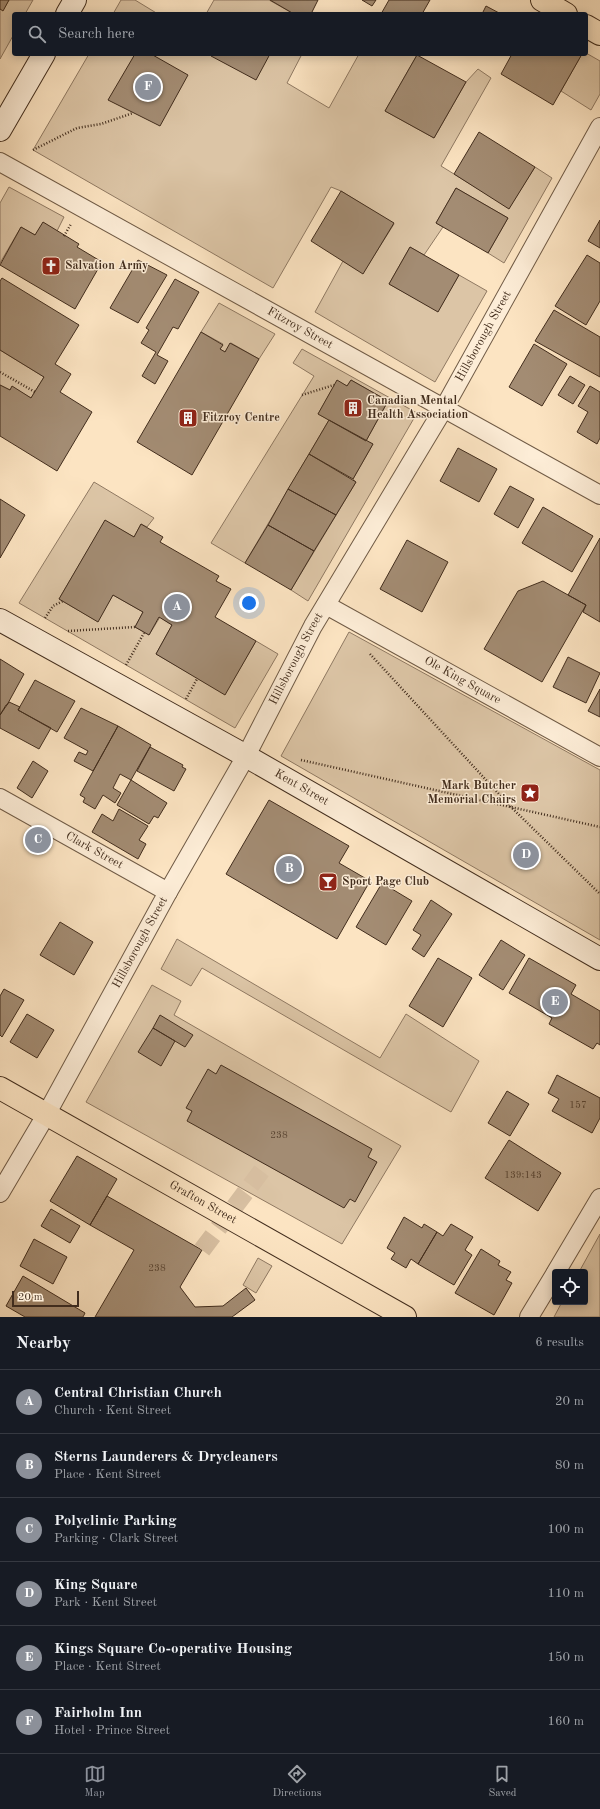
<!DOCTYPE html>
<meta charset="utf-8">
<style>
:root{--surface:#171b24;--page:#20242c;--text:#f1f3f6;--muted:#9ea1a6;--line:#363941;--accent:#8c9099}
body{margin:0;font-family:"Old Standard TT",serif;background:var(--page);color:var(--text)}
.controls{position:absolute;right:12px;bottom:12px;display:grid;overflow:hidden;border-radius:4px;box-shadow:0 2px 10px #0003}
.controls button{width:36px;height:36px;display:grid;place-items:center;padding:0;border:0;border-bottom:1px solid var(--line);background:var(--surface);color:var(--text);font:20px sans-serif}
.scale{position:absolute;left:12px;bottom:10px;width:67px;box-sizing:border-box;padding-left:4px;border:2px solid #422d1d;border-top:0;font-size:11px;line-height:14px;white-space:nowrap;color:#422d1d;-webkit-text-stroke:3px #fdedd7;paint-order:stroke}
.you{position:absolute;left:249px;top:603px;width:14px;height:14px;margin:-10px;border:3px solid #fff;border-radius:50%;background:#1a73e8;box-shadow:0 0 0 6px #1a73e833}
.badge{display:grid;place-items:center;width:26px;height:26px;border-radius:50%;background:var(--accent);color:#fff;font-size:13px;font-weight:700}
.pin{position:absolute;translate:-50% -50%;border:2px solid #fff;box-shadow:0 1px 4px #0006}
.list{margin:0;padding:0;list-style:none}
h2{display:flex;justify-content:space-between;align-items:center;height:52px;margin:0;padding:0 16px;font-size:17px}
h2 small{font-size:13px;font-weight:400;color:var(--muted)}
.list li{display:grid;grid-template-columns:26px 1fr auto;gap:12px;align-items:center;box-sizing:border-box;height:64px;padding:0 16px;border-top:1px solid var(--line)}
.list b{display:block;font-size:15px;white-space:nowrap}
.list p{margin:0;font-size:13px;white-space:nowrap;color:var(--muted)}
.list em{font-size:13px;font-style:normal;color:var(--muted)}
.icon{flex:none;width:22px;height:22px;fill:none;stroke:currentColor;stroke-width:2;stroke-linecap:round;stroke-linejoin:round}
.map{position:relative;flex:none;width:600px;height:1317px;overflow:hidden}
.search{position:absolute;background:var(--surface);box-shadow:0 2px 10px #0003;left:12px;right:12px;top:12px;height:44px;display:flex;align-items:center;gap:10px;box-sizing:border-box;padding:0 14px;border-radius:4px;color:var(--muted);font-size:15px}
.sheet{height:436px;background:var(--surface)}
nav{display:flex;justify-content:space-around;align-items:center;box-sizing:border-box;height:56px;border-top:1px solid var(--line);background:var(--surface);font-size:11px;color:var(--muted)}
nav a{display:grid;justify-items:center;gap:2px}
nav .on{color:var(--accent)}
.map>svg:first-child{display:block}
.green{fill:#dcc5a6;stroke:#8f7962}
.building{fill:#a38c73;stroke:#422d1d}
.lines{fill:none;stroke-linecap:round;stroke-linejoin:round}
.street-tunnel{stroke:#d7bfa1;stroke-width:18;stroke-dasharray:18 9;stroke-linecap:butt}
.street-casing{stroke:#705b46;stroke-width:20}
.secondary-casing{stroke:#422d1d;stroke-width:24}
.primary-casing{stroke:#422d1d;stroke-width:24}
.path{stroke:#422d1d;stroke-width:2.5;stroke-dasharray:1 2;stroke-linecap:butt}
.street{stroke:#fdedd7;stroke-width:18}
.secondary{stroke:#fdedd7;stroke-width:22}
.primary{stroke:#fce4c2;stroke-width:22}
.labels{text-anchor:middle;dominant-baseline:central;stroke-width:3;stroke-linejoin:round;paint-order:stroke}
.number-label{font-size:10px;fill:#5a4532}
.poi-label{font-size:12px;font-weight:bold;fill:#422d1d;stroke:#fdedd7;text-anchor:start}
.street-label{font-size:12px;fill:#422d1d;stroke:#fdedd7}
</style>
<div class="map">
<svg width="600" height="1317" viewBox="0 0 600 1317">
<rect width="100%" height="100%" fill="#fce4c2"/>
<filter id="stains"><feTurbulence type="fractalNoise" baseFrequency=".005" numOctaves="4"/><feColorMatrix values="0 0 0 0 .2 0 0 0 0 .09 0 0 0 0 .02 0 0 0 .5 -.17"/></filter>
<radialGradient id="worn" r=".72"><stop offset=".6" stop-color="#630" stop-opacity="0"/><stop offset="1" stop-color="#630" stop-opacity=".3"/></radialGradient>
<path class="green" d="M9 0H33L25 14H14V34L0 59V9L3 10Z
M121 0H135L158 14H113Z
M214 0H269L294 14H206Z
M586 53 600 61V94L591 110 561 91 582 54Z
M89 54H302L287 83 329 108 359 54H414L417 55 385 111 434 138 466 82 478 69 491 78 441 166 509 208 535 167 552 178 504 263 488 253 508 218 456 188 436 223 443 227 424 255 410 247 389 284 438 311 459 275 487 291 435 382 315 312 343 261 363 273 394 224 341 191 331 187 273 288 33 150Z
M9 187 64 217 57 231 35 235 21 227 0 263V203Z
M219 303 275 334 259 359 231 343 225 352 220 349 223 344 201 332Z
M302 349 417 413 308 601 291 590 356 482 353 479 373 444 366 441 388 401 351 380 347 386 337 381 318 414 329 420 245 563 211 543 314 376 293 363Z
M0 350 44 377 31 398 12 387 10 390 0 385Z
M94 482 154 518 147 527 141 524 134 537 105 521 59 599 97 621 113 595 143 612 135 627 149 635 160 617 172 625 156 654 225 694 256 641 278 654 235 728 19 603Z
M349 632 600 770V940L281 756Z
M177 939 380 1058 406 1014 479 1061 451 1112 202 968 191 986 161 969Z
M152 985 181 1001 174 1015 401 1146 342 1244 86 1102Z
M600 1234V1317H554L562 1302H585V1272H579Z
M258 1258 272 1266 256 1293 243 1285Z"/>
<path class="building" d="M0 0H9L3 11 0 9Z
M270 0H318L311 14H294Z
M362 0H376L372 6Z
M389 0H430L422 14H381Z
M486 6 501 14H482Z
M135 54H151L188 75 160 126 108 100Z
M212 54H270L256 80 211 56Z
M512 54H582L553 105 501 74Z
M417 55 466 82 434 138 385 111Z
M479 132 535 167 509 209 454 174Z
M456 188 508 218 488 253 436 223Z
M341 191 394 223 363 274 311 241Z
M600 220V248L588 241Z
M43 222 79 244 77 247 102 262 75 309 0 265 21 227 35 235Z
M410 247 459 275 438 312 389 284Z
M587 255 600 263V301L586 325 555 306Z
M138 260 167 275 138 323 110 308Z
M2 278 79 325 55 364 71 374 60 392 92 412 57 471 0 436V385L10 390 12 386 31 398 44 377 0 350V281Z
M175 279 199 292 178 329 173 327 157 355 168 361 155 384 142 376 156 352 141 343 149 330 146 328Z
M554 310 600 337V377L535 341Z
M201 332 223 345 220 349 225 352 230 343 259 359 192 475 137 442Z
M534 344 567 364 542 406 509 387Z
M570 376 585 385 573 404 558 395Z
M337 380 347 386 351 380 388 401 366 441 318 414Z
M590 386 600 392V438L597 444 577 432 588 412 578 406Z
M329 420 373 444 353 479 309 454Z
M458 448 497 469 479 502 440 481Z
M309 454 356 482 336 515 288 489Z
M510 486 534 499 518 528 494 514Z
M288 489 336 515 314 551 268 525Z
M0 499 25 515 0 558Z
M543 507 593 536 572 572 522 543Z
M105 520 134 537 141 524 163 537 160 542 219 576 216 581 231 589 215 617 256 641 225 695 156 654 172 625 159 617 149 635 135 627 143 612 113 595 98 622 59 599Z
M268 525 314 551 291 590 245 563Z
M600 538V622L583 612 586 605 568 595Z
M407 540 448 562 422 612 380 589Z
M543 581 586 605 542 682 484 649 518 591Z
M568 657 600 673 586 703 553 687Z
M0 659 24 674 7 705H6L0 715Z
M35 680 75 701 57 732 18 710Z
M600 689V717L588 711Z
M9 702 20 707 18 710 51 728 39 749 0 728V715Z
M81 708 118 726 93 771 74 761 79 752 86 755 88 751 64 738Z
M118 726 151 745 131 780 120 774 113 788 121 793 115 803 103 795 95 809 83 802 85 798 80 795Z
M150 747 183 765 182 767 186 769 174 791 137 771Z
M33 761 48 771 32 798 17 788Z
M131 780 167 803 158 818 154 816 149 824 117 805Z
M269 800 349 846 339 863 370 881 337 939 226 874Z
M119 809 148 826 139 840 146 844 138 859 92 832 102 814 113 821Z
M382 883 412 901 386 945 356 927Z
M431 900 452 914 424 957 412 949 421 935 413 930Z
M60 922 93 942 74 975 40 955Z
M501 940 525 955 503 990 479 975Z
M438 958 472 978 443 1027 409 1006Z
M529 958 576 985 571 994 600 1011V1045L597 1043 593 1049 549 1024 552 1018 509 993Z
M4 989 24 1000 2 1037 0 1035V996Z
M27 1014 54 1030 37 1058 10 1042Z
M160 1015 193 1035 185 1047 153 1028Z
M153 1028 175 1041 161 1066 138 1052Z
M221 1065 372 1149 368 1157 377 1162 355 1202 350 1199 344 1208 187 1121 192 1111 186 1108 208 1069 216 1074Z
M557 1075 600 1098V1118L592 1133 552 1111 559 1099 548 1093Z
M507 1091 529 1104 510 1136 488 1123Z
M509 1140 561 1173 538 1211 485 1178Z
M77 1156 117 1179 90 1225 50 1201Z
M107 1196 202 1250 180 1287 195 1307 223 1306 246 1288 255 1300 232 1317H95L134 1250 90 1225Z
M51 1209 80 1226 70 1243 41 1226Z
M404 1217 422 1228 424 1224 437 1232 418 1264 411 1259 406 1268 391 1259 395 1253 387 1248Z
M451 1224 473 1237 465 1250 472 1255 454 1285 418 1264 437 1232 443 1236Z
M34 1239 67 1257 53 1284 20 1266Z
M481 1249 500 1261 498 1265 511 1272 506 1280 512 1283 494 1315 455 1293Z
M23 1276 85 1313 83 1317H25L6 1306Z"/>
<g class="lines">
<path class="street-tunnel" d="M202 1250 266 1165"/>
<g class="street-casing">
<g id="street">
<path id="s1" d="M0 162 600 495"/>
<path id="s2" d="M326 605 600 757"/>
<path id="s3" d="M0 798 168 892"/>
<path id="s4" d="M0 1193 46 1115 168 892 246 756 313 626 444 408 600 127"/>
<path d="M556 1272 600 1198"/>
<path d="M529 1317 555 1274"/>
</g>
</g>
<g class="secondary-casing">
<g id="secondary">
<path d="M67 14 75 0"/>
<path d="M0 130 44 54"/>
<path id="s5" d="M0 620 246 756 600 959"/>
</g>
</g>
<g class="primary-casing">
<g id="primary">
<path d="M542 0 566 14"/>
<path d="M586 26 600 34"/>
<path id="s6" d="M0 1088 405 1317"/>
</g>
</g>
<path class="path" d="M33 150 77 128 101 124 133 113
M64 236 71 224
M0 372 35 392
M302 395 334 385
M45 618 53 606 63 601
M68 631 135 627
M370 654 510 806 600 894
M126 665 144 633
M186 699 197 679
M301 760 600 827"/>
<use href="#street" class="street"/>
<use href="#secondary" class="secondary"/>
<use href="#primary" class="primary"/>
</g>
<defs>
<g id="church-square" transform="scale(1)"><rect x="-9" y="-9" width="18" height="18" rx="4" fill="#8f2418" stroke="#fdedd7"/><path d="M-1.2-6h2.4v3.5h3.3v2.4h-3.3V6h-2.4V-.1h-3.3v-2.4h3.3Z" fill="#fff"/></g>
<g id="building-square" transform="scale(1)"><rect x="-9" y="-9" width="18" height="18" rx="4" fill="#8f2418" stroke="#fdedd7"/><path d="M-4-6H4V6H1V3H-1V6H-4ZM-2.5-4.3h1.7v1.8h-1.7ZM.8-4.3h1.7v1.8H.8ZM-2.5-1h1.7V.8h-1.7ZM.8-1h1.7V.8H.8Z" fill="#fff"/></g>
<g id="sight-square" transform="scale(1)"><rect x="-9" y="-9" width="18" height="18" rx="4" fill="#8f2418" stroke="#fdedd7"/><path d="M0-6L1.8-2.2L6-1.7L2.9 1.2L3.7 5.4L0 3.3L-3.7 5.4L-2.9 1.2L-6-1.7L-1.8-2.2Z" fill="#fff"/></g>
<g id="bar-square" transform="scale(1)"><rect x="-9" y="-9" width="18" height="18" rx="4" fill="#8f2418" stroke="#fdedd7"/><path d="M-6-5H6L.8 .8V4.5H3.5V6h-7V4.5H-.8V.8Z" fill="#fff"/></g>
</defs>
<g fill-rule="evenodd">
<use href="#church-square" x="51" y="266"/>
<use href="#building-square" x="353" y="408"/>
<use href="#building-square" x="188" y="418"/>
<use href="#sight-square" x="530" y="793"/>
<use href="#bar-square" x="328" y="882"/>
</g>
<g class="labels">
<g class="number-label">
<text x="578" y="1105">157</text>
<text x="279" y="1135">238</text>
<text x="523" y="1175">139;143</text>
<text x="157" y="1268">238</text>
</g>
<g class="poi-label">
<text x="65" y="266">Salvation Army</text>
<text x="367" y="401">Canadian Mental<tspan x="367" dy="14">Health Association</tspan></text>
<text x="202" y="418">Fitzroy Centre</text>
<text x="516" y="786" text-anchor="end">Mark Butcher<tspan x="516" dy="14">Memorial Chairs</tspan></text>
<text x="342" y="882">Sport Page Club</text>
</g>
<g class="street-label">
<text stroke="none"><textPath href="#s1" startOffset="343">Fitzroy Street</textPath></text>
<text stroke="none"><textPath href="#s4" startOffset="984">Hillsborough Street</textPath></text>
<text stroke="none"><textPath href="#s4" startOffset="611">Hillsborough Street</textPath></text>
<text stroke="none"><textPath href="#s2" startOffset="156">Ole King Square</textPath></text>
<text stroke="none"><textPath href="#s5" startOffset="345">Kent Street</textPath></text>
<text stroke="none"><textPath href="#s3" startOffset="108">Clark Street</textPath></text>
<text stroke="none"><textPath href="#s4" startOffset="287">Hillsborough Street</textPath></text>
<text stroke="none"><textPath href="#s6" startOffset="233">Grafton Street</textPath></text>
</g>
</g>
<rect width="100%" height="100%" filter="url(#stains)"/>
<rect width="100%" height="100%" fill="url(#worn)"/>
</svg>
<div class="controls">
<button><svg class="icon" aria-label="locate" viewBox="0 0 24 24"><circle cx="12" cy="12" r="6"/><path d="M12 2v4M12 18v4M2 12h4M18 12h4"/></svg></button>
</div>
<div class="scale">20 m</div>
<div class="you"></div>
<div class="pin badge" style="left:177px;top:607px">A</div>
<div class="pin badge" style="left:289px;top:869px">B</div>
<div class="pin badge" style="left:38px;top:840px">C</div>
<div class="pin badge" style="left:526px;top:855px">D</div>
<div class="pin badge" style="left:555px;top:1002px">E</div>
<div class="pin badge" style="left:148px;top:87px">F</div>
<div class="search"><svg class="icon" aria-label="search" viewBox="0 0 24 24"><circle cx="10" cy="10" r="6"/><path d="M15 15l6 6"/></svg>Search here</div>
</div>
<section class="sheet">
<h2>Nearby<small>6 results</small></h2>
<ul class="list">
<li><span class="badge">A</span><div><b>Central Christian Church</b><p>Church · Kent Street</p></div><em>20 m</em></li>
<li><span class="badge">B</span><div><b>Sterns Launderers &amp; Drycleaners</b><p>Place · Kent Street</p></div><em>80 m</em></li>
<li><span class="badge">C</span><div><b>Polyclinic Parking</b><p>Parking · Clark Street</p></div><em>100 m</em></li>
<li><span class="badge">D</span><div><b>King Square</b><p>Park · Kent Street</p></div><em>110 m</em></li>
<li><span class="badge">E</span><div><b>Kings Square Co-operative Housing</b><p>Place · Kent Street</p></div><em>150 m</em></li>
<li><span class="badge">F</span><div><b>Fairholm Inn</b><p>Hotel · Prince Street</p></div><em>160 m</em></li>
</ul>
</section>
<nav>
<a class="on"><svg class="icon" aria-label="map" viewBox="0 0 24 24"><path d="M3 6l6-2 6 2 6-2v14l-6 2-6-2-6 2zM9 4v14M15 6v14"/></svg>Map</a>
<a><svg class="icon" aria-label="directions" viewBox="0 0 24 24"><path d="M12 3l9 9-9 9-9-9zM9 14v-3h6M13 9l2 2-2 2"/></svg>Directions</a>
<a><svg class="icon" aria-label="saved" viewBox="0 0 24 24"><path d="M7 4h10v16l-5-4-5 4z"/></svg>Saved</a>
</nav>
